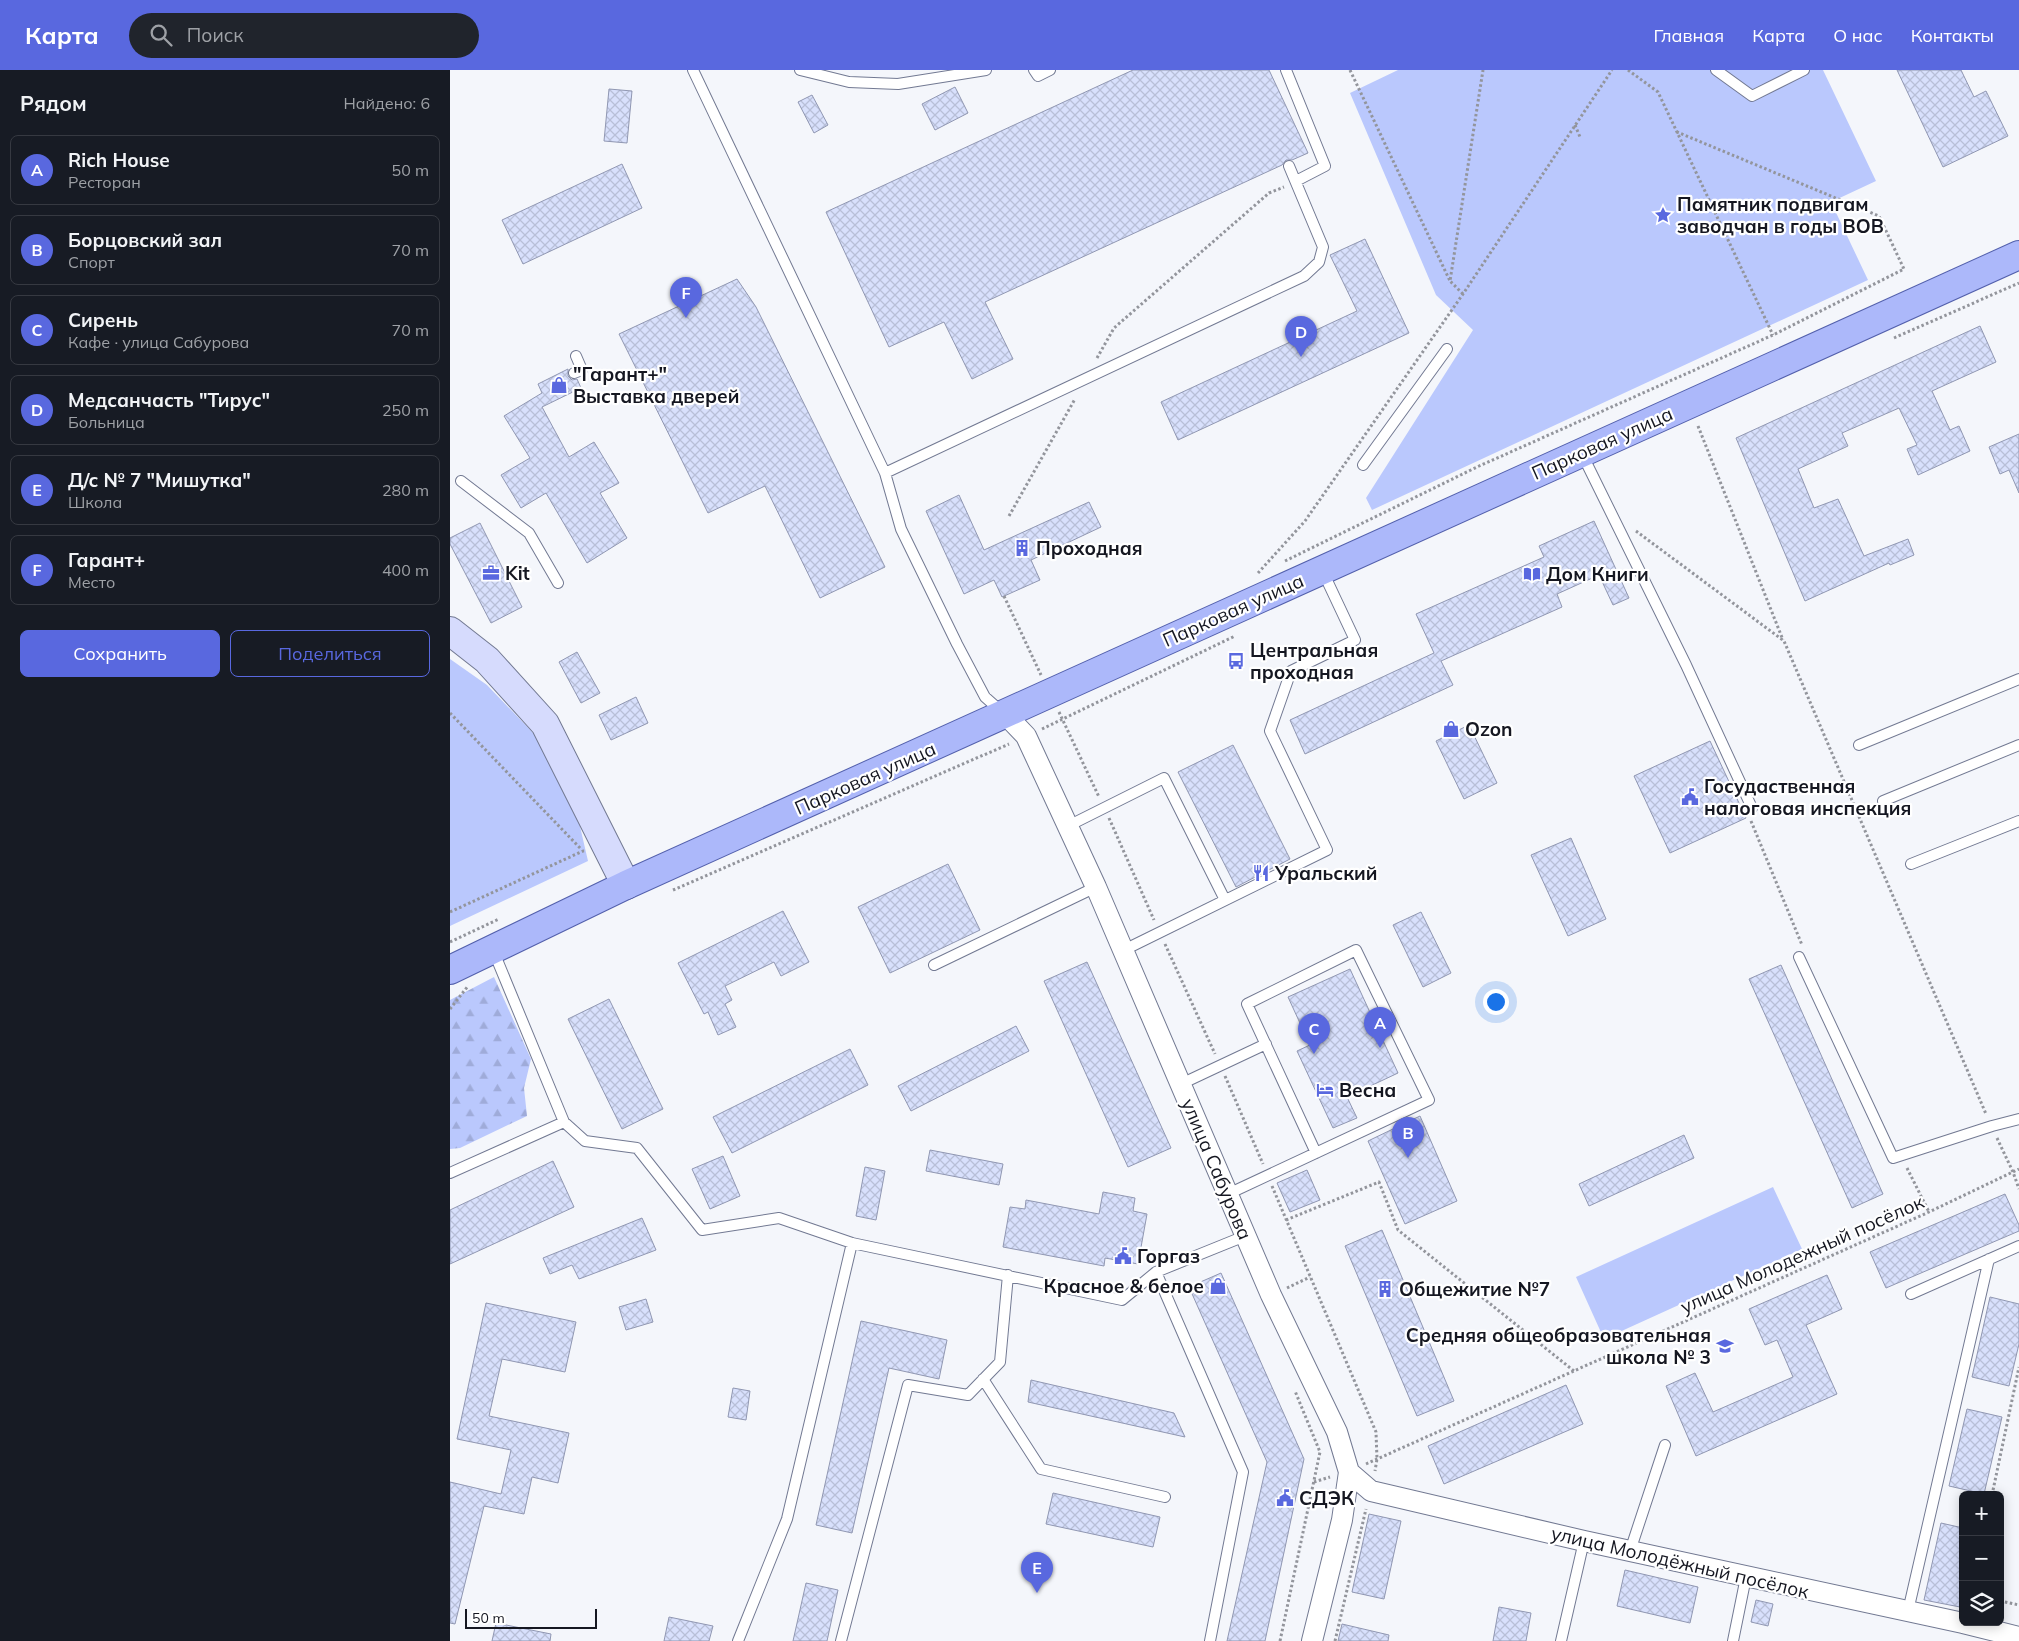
<!DOCTYPE html>
<html lang="ru">
<meta charset="utf-8">
<style>
:root{--surface:#171b24;--page:#20242c;--text:#f1f3f6;--muted:#9ea1a6;--line:#363941;--accent:#5968df}
body{margin:0;font-family:Mulish,sans-serif;background:var(--page);color:var(--text)}
.controls{position:absolute;right:15px;bottom:15px;display:grid;overflow:hidden;border-radius:8px;box-shadow:0 2px 12px #0003}
.controls button{width:45px;height:45px;display:grid;place-items:center;padding:0;border:0;border-bottom:1px solid var(--line);background:var(--surface);color:var(--text);font:25px sans-serif}
.scale{position:absolute;left:15px;bottom:12px;width:132px;box-sizing:border-box;padding-left:5px;border:2px solid #151721;border-top:0;font-size:14px;line-height:18px;white-space:nowrap;color:#151721;-webkit-text-stroke:4px #fff;paint-order:stroke}
.you{position:absolute;left:1045px;top:931px;width:18px;height:18px;margin:-12px;border:4px solid #fff;border-radius:50%;background:#1a73e8;box-shadow:0 0 0 8px #1a73e833}
.badge{display:grid;place-items:center;width:32px;height:32px;border-radius:50%;background:var(--accent);color:#fff;font-size:16px;font-weight:700}
.pin{position:absolute;translate:-50% -41px;filter:drop-shadow(0 1px 2px #0008)}
.pin::after{content:'';position:absolute;top:26px;width:18px;height:15px;background:inherit;clip-path:polygon(0 0,100% 0,50% 100%)}
.list{margin:0;padding:0;list-style:none}
h2{display:flex;justify-content:space-between;align-items:center;height:65px;margin:0;padding:0 20px;font-size:21px}
h2 small{font-size:16px;font-weight:400;color:var(--muted)}
.list li{display:grid;grid-template-columns:32px 1fr auto;gap:15px;align-items:center;box-sizing:border-box;height:70px;margin:0 10px 10px;padding:0 10px;border:1px solid var(--line);border-radius:8px}
.list b{display:block;font-size:19px;white-space:nowrap}
.list p{margin:0;font-size:16px;white-space:nowrap;color:var(--muted)}
.list em{font-size:16px;font-style:normal;color:var(--muted)}
.actions{display:flex;gap:10px;padding:15px 20px}
.actions a{flex:1;padding:11px 0;border:1px solid var(--accent);border-radius:8px;text-align:center;font-size:18px;color:var(--accent)}
.actions .main{background:var(--accent);color:#fff}
.icon{flex:none;width:28px;height:28px;fill:none;stroke:currentColor;stroke-width:2;stroke-linecap:round;stroke-linejoin:round}
.map{position:relative;flex:none;width:1569px;height:1571px;overflow:hidden}
header{display:flex;align-items:center;gap:30px;box-sizing:border-box;height:70px;padding:0 25px;background:var(--accent);color:#fff}
header strong{font-size:24px}
nav{display:flex;gap:28px;margin-inline-start:auto;font-size:18px}
.search{width:350px;height:45px;background:var(--page);display:flex;align-items:center;gap:12px;box-sizing:border-box;padding:0 18px;border-radius:28px;color:var(--muted);font-size:19px}
main{display:flex}
aside{flex:1;background:var(--surface)}
.map>svg:first-child{display:block}
.green{fill:#bac8fd}
.forest{fill:url(#forest-firs)}
.building{fill:url(#building-cross-hatch);stroke:#9097b2}
.lines{fill:none;stroke-linecap:round;stroke-linejoin:round}
.lane-casing{stroke:#727992;stroke-width:12}
.street-casing{stroke:#727992;stroke-width:22}
.secondary-casing{stroke:#727992;stroke-width:30}
.primary-casing{stroke:#5360ac;stroke-width:30}
.path{stroke:#93959c;stroke-width:3;stroke-dasharray:2.5 2.5;stroke-linecap:butt}
.lane{stroke:#fff;stroke-width:10}
.street{stroke:#fff;stroke-width:20}
.secondary{stroke:#d6dbfd;stroke-width:28}
.primary{stroke:#acb8fa;stroke-width:28}
.labels{text-anchor:middle;dominant-baseline:central;stroke-width:4.5;stroke-linejoin:round;paint-order:stroke}
.poi-label{font-size:19px;font-weight:bold;fill:#151721;stroke:#fff;text-anchor:start}
.street-label{font-size:19px;fill:#151721;stroke:#fff}
</style>
<header>
<strong>Карта</strong>
<div class="search"><svg class="icon" aria-label="search" viewBox="0 0 24 24"><circle cx="10" cy="10" r="6"/><path d="M15 15l6 6"/></svg>Поиск</div>
<nav><a>Главная</a><a>Карта</a><a>О нас</a><a>Контакты</a></nav>
</header>
<main>
<aside>
<h2>Рядом<small>Найдено: 6</small></h2>
<ul class="list">
<li><span class="badge">A</span><div><b>Rich House</b><p>Ресторан</p></div><em>50 m</em></li>
<li><span class="badge">B</span><div><b>Борцовский зал</b><p>Спорт</p></div><em>70 m</em></li>
<li><span class="badge">C</span><div><b>Сирень</b><p>Кафе · улица Сабурова</p></div><em>70 m</em></li>
<li><span class="badge">D</span><div><b>Медсанчасть &quot;Тирус&quot;</b><p>Больница</p></div><em>250 m</em></li>
<li><span class="badge">E</span><div><b>Д/с № 7 &quot;Мишутка&quot;</b><p>Школа</p></div><em>280 m</em></li>
<li><span class="badge">F</span><div><b>Гарант+</b><p>Место</p></div><em>400 m</em></li>
</ul>
<div class="actions"><a class="main">Сохранить</a><a>Поделиться</a></div>
</aside>
<div class="map">
<svg width="1569" height="1571" viewBox="0 0 1569 1571">
<defs>
<pattern id="forest-firs" width="22" height="20" patternUnits="userSpaceOnUse" patternTransform="scale(1.25)"><rect width="22" height="20" fill="#bac8fd"/><path d="M5 1l3.5 6h-7zM16 11l3.5 6h-7z" fill="#9fabd9"/></pattern>
<pattern id="building-cross-hatch" width="8" height="8" patternUnits="userSpaceOnUse" patternTransform="scale(1.25)"><rect width="8" height="8" fill="#d8e0fc"/><path d="M0 0l8 8M0 8l8-8" fill="none" stroke="#b8bfd8"/></pattern>
</defs>
<rect width="100%" height="100%" fill="#f4f6fb"/>
<path class="green" d="M948 0H1373L1426 111 1381 132 1418 210 922 440 916 428 1023 260 986 225 900 23Z
M0 589 37 615 89 669 129 752 138 791 0 856Z
M1323 1117 1352 1179 1154 1269 1126 1207Z"/>
<path class="forest" d="M44 907 81 989 74 1018 77 1046 10 1078 0 1079V930Z"/>
<path class="building" d="M683 0H819L858 83 842 90H836L832 95 535 232 563 289 522 309 494 252 439 277 376 142Z
M1447 0H1511L1524 27 1536 21 1558 66 1493 97Z
M505 17 518 43 485 60 472 34Z
M159 19 182 21 177 73 154 71Z
M362 25 378 55 364 63 348 32Z
M172 94 192 138 73 194 52 150Z
M915 169 959 263 728 370 711 332 907 241 880 185Z
M287 209 306 237 435 497 370 528 315 416 258 443 169 264Z
M1530 256 1546 292 1482 321 1500 360 1509 356 1520 381 1468 405 1457 379 1467 375 1449 338 1392 363 1398 376 1348 399 1364 438 1388 429 1414 486 1458 469 1464 485 1440 495 1439 493 1355 531 1286 368Z
M118 299V306L122 310 127 309 131 318 92 337 119 387 144 372 169 413 150 423 177 468 137 493 96 423 71 438 51 405 80 388 54 346 92 323 88 314Z
M1569 364V423L1559 400 1550 404 1539 377Z
M509 425 534 480 639 432 651 457 581 490 590 510 552 527 544 510 514 524 476 441Z
M1144 451 1179 528 1163 535 1149 505 1107 524 1112 537 991 591 1003 615 855 684 840 650 984 583 966 544 1094 487 1089 476Z
M30 453 72 537 41 553 0 474V468Z
M127 582 150 623 131 633 109 592Z
M186 627 198 653 161 670 149 645Z
M1019 655 1047 713 1014 729 986 671Z
M1260 671 1296 748 1220 783 1184 706Z
M783 675 840 789 786 817 728 702Z
M1121 768 1156 849 1118 866 1081 785Z
M498 794 530 860 440 903 408 837Z
M333 841 359 892 331 906 324 892 275 916 282 930 275 934 286 957 268 965 258 942 254 944 228 893Z
M971 842 1001 903 973 917 943 855Z
M637 892 721 1078 678 1097 594 911Z
M1331 895 1433 1124 1402 1138 1299 909Z
M900 899 948 1003 897 1027 907 1048 883 1058 847 981 860 975 838 927Z
M159 929 213 1039 172 1059 118 949Z
M566 956 579 981 461 1041 448 1016Z
M400 979 418 1015 282 1083 263 1047Z
M970 1046 1007 1131 955 1154 918 1071Z
M1234 1065 1244 1088 1139 1136 1129 1114Z
M480 1080 553 1094 549 1115 476 1101Z
M273 1086 290 1126 260 1139 242 1099Z
M103 1091 124 1137 0 1194V1140Z
M415 1097 435 1101 426 1150 406 1146Z
M857 1100 870 1130 840 1142 827 1113Z
M653 1122 685 1128 683 1141 697 1144 688 1194 655 1188 654 1196 553 1177 560 1137 575 1139 576 1130 649 1144Z
M1555 1124 1569 1155V1161L1436 1218 1420 1182Z
M192 1148 206 1180 129 1209 122 1195 100 1204 93 1188Z
M932 1160 1004 1331 967 1346 895 1176Z
M771 1203 854 1389 815 1571H777L817 1392 739 1217Z
M1377 1205 1392 1239 1356 1255 1387 1324 1246 1386 1216 1316 1245 1303 1263 1342 1343 1307 1327 1270 1315 1275 1299 1239Z
M1540 1227 1569 1234V1274L1559 1316 1522 1307Z
M196 1229 203 1252 176 1260 169 1237Z
M36 1233 126 1252 115 1302 52 1289 39 1346 119 1363 108 1413 82 1407 74 1444 34 1436 5 1554 0 1553V1412L51 1424 61 1380 7 1369Z
M411 1251 497 1270 489 1309 439 1298 402 1463 366 1455Z
M581 1310 724 1343 735 1367 578 1332Z
M1116 1315 1133 1354 994 1414 978 1376Z
M283 1318 300 1321 296 1350 278 1347Z
M1517 1339 1552 1347 1534 1424 1499 1416Z
M603 1423 710 1447 703 1477 596 1454Z
M919 1444 951 1451 934 1529 902 1522Z
M1491 1453 1513 1458V1522L1510 1537 1474 1530Z
M1175 1500 1248 1517 1240 1553 1167 1536Z
M356 1513 388 1520 377 1571H343Z
M1306 1530 1323 1534 1318 1556 1301 1552Z
M1049 1537 1081 1543 1076 1571H1043Z
M219 1547 263 1556 259 1571H214Z
M46 1553 101 1564 100 1571H42Z
M892 1554 939 1565 938 1571H888Z"/>
<g class="lines">
<g class="lane-casing">
<path id="lane" d="M243 0 435 403 451 459 507 574 535 627 553 643
M350 0 399 12 448 14 536 0
M584 0 588 6 600 0
M836 0 875 96 846 111
M1266 0 1302 26 1354 0
M124 303 132 300 126 286
M1132 384 1236 595 1302 738
M913 395 997 279
M435 403 854 206 869 192 873 177 839 96
M11 411 79 463 108 513
M1409 675 1569 609
M1433 731 1569 675
M618 756 714 708 775 830
M1461 794 1569 751
M43 880 114 1052 135 1071 187 1078 252 1160 329 1148 402 1173 672 1230 706 1202 795 1166
M674 880 877 780 820 661 841 601 905 570 873 502
M1349 887 1443 1088 1542 1056 1569 1049
M484 895 646 817
M731 1014 816 974
M0 1103 114 1052
M778 1124 979 1030 906 880 797 934 866 1083
M706 1202 793 1402 760 1571
M1461 1224 1569 1176
M533 1309 591 1399 715 1427
M1180 1481 1215 1375
M1458 1541 1539 1189
M288 1571 337 1449 402 1173
M391 1571 458 1315 518 1325 550 1292 558 1205
M1111 1571 1134 1471
M1283 1571 1296 1507"/>
</g>
<g class="street-casing">
<path id="street" d="M555 644 576 666 646 817 821 1225 887 1362 899 1402 892 1450 862 1571
M899 1402 921 1421 1134 1471 1513 1553 1569 1567"/>
</g>
<g class="secondary-casing">
<path id="secondary" d="M0 561 37 590 95 654 176 815"/>
</g>
<g class="primary-casing">
<path id="primary" d="M0 900 176 815 1569 185"/>
</g>
<path class="path" d="M900 0 1000 211
M1178 0 1208 22 1323 265
M1125 55 1130 67
M1013 224 1000 211 1033 0
M1444 268 1569 213
M647 288 664 258 819 123 834 117
M1248 356 1333 570
M559 446 625 329
M1186 461 1334 571 1536 1044
M835 491 1027 397 1323 265 1454 199 1429 146 1227 62
M808 503 855 451 1013 224 1162 0
M554 526 591 605
M609 642 649 727
M0 643 131 779
M592 659 785 566
M659 748 704 850
M1301 751 1352 875
M223 820 559 674
M0 842 133 781H136
M0 872 49 849
M715 874 765 984
M0 939 18 916
M775 1006 813 1094
M1547 1068 1563 1102 1569 1119
M1457 1098 1479 1142
M822 1116 926 1362 927 1389 925 1401
M836 1150 929 1112 948 1160 1124 1301
M837 1218 860 1207
M916 1394 1479 1142 1569 1099
M864 1412 880 1407
M1542 1425 1569 1297
M1550 1531 1569 1535
M830 1571 870 1382 845 1321
M885 1571 916 1439"/>
<use href="#lane" class="lane"/>
<use href="#street" class="street"/>
<use href="#secondary" class="secondary"/>
<use href="#primary" class="primary"/>
</g>
<defs>
<g id="sight-bare" transform="scale(1.35)"><path d="M0-6L1.8-2.2L6-1.7L2.9 1.2L3.7 5.4L0 3.3L-3.7 5.4L-2.9 1.2L-6-1.7L-1.8-2.2Z" fill="#5968df" stroke="#fff" stroke-width="2.5" paint-order="stroke"/></g>
<g id="shop-bare" transform="scale(1.35)"><path d="M-5-2.5h2.3a2.7 3.5 0 0 1 5.4 0H5L5.5 6h-11ZM-1.5-2.5h3a1.5 2.3 0 0 0-3 0Z" fill="#5968df" stroke="#fff" stroke-width="2.5" paint-order="stroke"/></g>
<g id="building-bare" transform="scale(1.35)"><path d="M-4-6H4V6H1V3H-1V6H-4ZM-2.5-4.3h1.7v1.8h-1.7ZM.8-4.3h1.7v1.8H.8ZM-2.5-1h1.7V.8h-1.7ZM.8-1h1.7V.8H.8Z" fill="#5968df" stroke="#fff" stroke-width="2.5" paint-order="stroke"/></g>
<g id="office-bare" transform="scale(1.35)"><path d="M-6-3h4V-5.5h4V-3h4V5H-6ZM-1-4.5V-3h2v-1.5ZM-6 0V1H6V0Z" fill="#5968df" stroke="#fff" stroke-width="2.5" paint-order="stroke"/></g>
<g id="library-bare" transform="scale(1.35)"><path d="M-6-4Q-3-5.5-.7-3.5V5Q-3 3-6 4ZM6-4Q3-5.5 .7-3.5V5Q3 3 6 4Z" fill="#5968df" stroke="#fff" stroke-width="2.5" paint-order="stroke"/></g>
<g id="bus-bare" transform="scale(1.35)"><path d="M-5-6H5V4H4V6H2V4H-2V6H-4V4H-5ZM-3.5-4V0h7V-4ZM-3.5 1.2v1.5H-2V1.2ZM2 1.2v1.5H3.5V1.2Z" fill="#5968df" stroke="#fff" stroke-width="2.5" paint-order="stroke"/></g>
<g id="civic-bare" transform="scale(1.35)"><path d="M-.6-6.5H3V-4.5H.6V-3L4-1V1h2V6H-6V1h2V-1L-.6-3ZM-1.2 2.5V6h2.4V2.5Z" fill="#5968df" stroke="#fff" stroke-width="2.5" paint-order="stroke"/></g>
<g id="restaurant-bare" transform="scale(1.35)"><path d="M-5-6h1v4h1v-4h1v4h1v-4h1v5L-1.5 .5V6h-2V.5L-5-1ZM5-6V6H3V1.5H1.5Q1.5-4 5-6Z" fill="#5968df" stroke="#fff" stroke-width="2.5" paint-order="stroke"/></g>
<g id="hotel-bare" transform="scale(1.35)"><path d="M-6-4.5h1.5V1H6V5H4.5V3h-9V5H-6ZM-4 0a1.8 1.8 0 1 1 3.6 0ZM.5 0V-2.5h3Q6-2.5 6 0Z" fill="#5968df" stroke="#fff" stroke-width="2.5" paint-order="stroke"/></g>
<g id="school-bare" transform="scale(1.35)"><path d="M0-5L7-2L0 1L-7-2ZM-4 1L0 2.5L4 1V4Q0 6-4 4Z" fill="#5968df" stroke="#fff" stroke-width="2.5" paint-order="stroke"/></g>
</defs>
<g fill-rule="evenodd">
<use href="#sight-bare" x="1213" y="145"/>
<use href="#shop-bare" x="109" y="315"/>
<use href="#building-bare" x="572" y="478"/>
<use href="#office-bare" x="41" y="503"/>
<use href="#library-bare" x="1082" y="504"/>
<use href="#bus-bare" x="786" y="591"/>
<use href="#shop-bare" x="1001" y="659"/>
<use href="#civic-bare" x="1240" y="727"/>
<use href="#restaurant-bare" x="811" y="803"/>
<use href="#hotel-bare" x="875" y="1020"/>
<use href="#civic-bare" x="673" y="1186"/>
<use href="#shop-bare" x="768" y="1216"/>
<use href="#building-bare" x="935" y="1219"/>
<use href="#school-bare" x="1275" y="1276"/>
<use href="#civic-bare" x="835" y="1428"/>
</g>
<g class="labels">
<g class="poi-label">
<text x="1227" y="134">Памятник подвигам<tspan x="1227" dy="22">заводчан в годы ВОВ</tspan></text>
<text x="123" y="304">"Гарант+"<tspan x="123" dy="22">Выставка дверей</tspan></text>
<text x="586" y="478">Проходная</text>
<text x="55" y="503">Kit</text>
<text x="1096" y="504">Дом Книги</text>
<text x="800" y="580">Центральная<tspan x="800" dy="22">проходная</tspan></text>
<text x="1015" y="659">Ozon</text>
<text x="1254" y="716">Госудаственная<tspan x="1254" dy="22">налоговая инспекция</tspan></text>
<text x="825" y="803">Уральский</text>
<text x="889" y="1020">Весна</text>
<text x="687" y="1186">Горгаз</text>
<text x="754" y="1216" text-anchor="end">Красное &amp; белое</text>
<text x="949" y="1219">Общежитие №7</text>
<text x="1261" y="1265" text-anchor="end">Средняя общеобразовательная<tspan x="1261" dy="22">школа № 3</tspan></text>
<text x="849" y="1428">СДЭК</text>
</g>
<g class="street-label">
<text transform="translate(1152 373) rotate(-24)">Парковая улица</text>
<text transform="translate(783 540) rotate(-24)">Парковая улица</text>
<text transform="translate(415 708) rotate(-24)">Парковая улица</text>
<text transform="translate(767 1099) rotate(67)">улица Сабурова</text>
<text transform="translate(1352 1184) rotate(-24)">улица Молодежный посёлок</text>
<text transform="translate(1230 1492) rotate(13)">улица Молодёжный посёлок</text>
</g>
</g>
</svg>
<div class="controls">
<button>+</button>
<button>−</button>
<button><svg class="icon" aria-label="layers" viewBox="0 0 24 24"><path d="M12 4l9 5-9 5-9-5zM3 14l9 5 9-5"/></svg></button>
</div>
<div class="scale">50 m</div>
<div class="you"></div>
<div class="pin badge" style="left:930px;top:978px">A</div>
<div class="pin badge" style="left:958px;top:1088px">B</div>
<div class="pin badge" style="left:864px;top:984px">C</div>
<div class="pin badge" style="left:851px;top:287px">D</div>
<div class="pin badge" style="left:587px;top:1523px">E</div>
<div class="pin badge" style="left:236px;top:248px">F</div>
</div>
</main>
